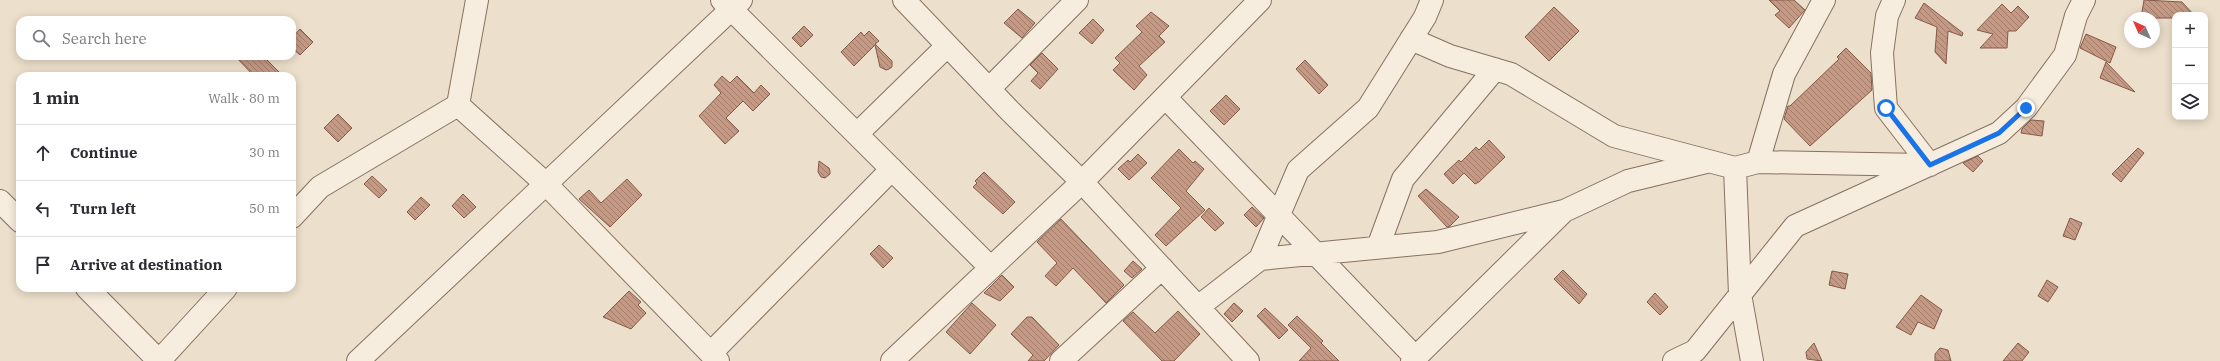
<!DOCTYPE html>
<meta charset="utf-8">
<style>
:root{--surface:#fff;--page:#f7f7f7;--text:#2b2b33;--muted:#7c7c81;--line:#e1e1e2}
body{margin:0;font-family:"IBM Plex Serif",serif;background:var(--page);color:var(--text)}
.controls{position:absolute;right:12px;top:12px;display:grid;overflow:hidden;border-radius:8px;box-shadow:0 2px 10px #0003}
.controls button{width:36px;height:36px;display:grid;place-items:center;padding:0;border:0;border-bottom:1px solid var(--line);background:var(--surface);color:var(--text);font:20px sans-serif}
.compass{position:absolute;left:2124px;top:12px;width:36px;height:36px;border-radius:50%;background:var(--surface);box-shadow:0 2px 10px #0003;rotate:315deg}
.stop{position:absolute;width:12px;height:12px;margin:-9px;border:3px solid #1a73e8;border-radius:50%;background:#fff}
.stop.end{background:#1a73e8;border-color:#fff;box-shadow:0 1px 4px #0008}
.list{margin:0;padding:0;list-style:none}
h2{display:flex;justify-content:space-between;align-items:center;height:52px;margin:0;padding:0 16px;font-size:17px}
h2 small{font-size:13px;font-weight:400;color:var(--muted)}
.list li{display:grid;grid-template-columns:26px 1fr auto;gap:12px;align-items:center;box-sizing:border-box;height:56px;padding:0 16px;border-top:1px solid var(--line)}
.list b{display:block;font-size:15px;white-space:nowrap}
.list em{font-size:13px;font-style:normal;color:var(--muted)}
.icon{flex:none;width:22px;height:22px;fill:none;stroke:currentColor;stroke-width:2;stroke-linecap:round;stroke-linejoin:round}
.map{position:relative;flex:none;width:2220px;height:361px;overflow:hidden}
.search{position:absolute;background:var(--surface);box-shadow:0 2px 10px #0003;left:16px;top:16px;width:280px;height:44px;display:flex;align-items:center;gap:10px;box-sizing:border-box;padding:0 14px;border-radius:12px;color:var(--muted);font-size:15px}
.panel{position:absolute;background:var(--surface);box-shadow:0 2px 10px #0003;left:16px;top:72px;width:280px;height:220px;border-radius:12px}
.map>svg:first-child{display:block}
.building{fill:url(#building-back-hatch);stroke:#845a48}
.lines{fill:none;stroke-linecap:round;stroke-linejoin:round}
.minor-casing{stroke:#877160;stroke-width:24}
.minor{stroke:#f7edde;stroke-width:22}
.route{stroke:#1a73e8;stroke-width:5}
</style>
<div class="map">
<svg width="2220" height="361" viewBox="0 0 2220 361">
<defs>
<pattern id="building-back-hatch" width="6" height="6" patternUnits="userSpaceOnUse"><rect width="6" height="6" fill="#c69984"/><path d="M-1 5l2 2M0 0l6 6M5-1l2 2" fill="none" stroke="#a27d6c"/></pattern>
</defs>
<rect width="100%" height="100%" fill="#ecdfcb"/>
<path class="building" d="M1769 0H1794L1805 10 1789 28 1775 15 1780 11Z
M2144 0 2182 2 2194 15H2175V18H2141Z
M1924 3 1963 33 1962 36 1948 31 1946 64 1935 52 1937 27 1915 18Z
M2002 4 2011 13 2018 6 2029 17 2016 31H2008L2007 48H1980L1993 34 1977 30Z
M1554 7 1579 31 1549 61 1525 37Z
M1018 9 1035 23 1022 38 1004 23Z
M1151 12 1169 26 1159 36 1165 42 1139 66 1147 75 1134 90 1113 70 1120 63 1115 58 1142 32 1136 26Z
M1093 19 1104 30 1092 44 1079 33Z
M804 26 813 35 801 47 792 38Z
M300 29 313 42 300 55 292 48V38Z
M869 31 879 41 875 44 892 61V67L889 69 886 70 880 67 875 45 854 66 841 52 861 32 864 36Z
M2086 34 2116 47 2110 63 2080 48Z
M1846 48 1871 73 1872 90 1810 146 1784 119 1788 106H1790L1839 59 1837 57Z
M1042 53 1058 69 1040 89 1031 81 1038 73 1030 65Z
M235 56H263L283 76H254Z
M1305 60 1328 85 1319 94 1296 69Z
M2106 62 2135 92 2100 78Z
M722 76 730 83 737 76 754 93 761 85 770 94 753 111 743 101 726 118 739 131 725 144 699 116 721 93 714 85Z
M1226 95 1240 109 1224 125 1210 111Z
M338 114 352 128 338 142 324 128Z
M2031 120 2044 121 2042 136 2021 133 2022 129Z
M1489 140 1505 157 1479 182 1475 184 1464 173 1453 184 1444 174 1459 160 1461 162 1476 147 1479 150Z
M2138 148 2144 153 2121 182 2112 174Z
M1179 149 1193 163 1195 161 1204 169 1186 191 1205 210 1166 246 1155 235 1181 208 1151 178Z
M1138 154 1147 163 1129 180 1118 169 1128 160 1130 162Z
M1978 156 1983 161 1973 172 1963 163Z
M819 161 829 168 830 171V174L825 178 821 177 818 172Z
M984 172 1015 202 1003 214 973 187 977 183 975 181Z
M372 176 387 190 379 198 364 184Z
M627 179 642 195 610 227 579 199 589 190 601 203Z
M1426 189 1459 217 1450 226 1447 227 1418 196Z
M463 194 476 207 464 218 452 206Z
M421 197 430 205 415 220 407 212Z
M1252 207 1264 218 1256 227 1244 215Z
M1209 208 1224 223 1215 231 1201 217Z
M2070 218 2082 223 2075 240 2063 236Z
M1061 219 1124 285 1106 303 1073 268 1056 286 1045 276 1057 263 1037 242Z
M879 245 893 258 883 268 870 254Z
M1133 261 1142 269 1132 278 1124 271Z
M1563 270 1587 294 1579 304 1554 279Z
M1832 271 1848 274 1845 289 1829 285Z
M1002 275 1014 287 1000 301 984 293Z
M2047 280 2058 287 2048 302 2038 296Z
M629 291 641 302 638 305 646 313 631 329 603 317Z
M1655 293 1668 307 1660 315 1647 302Z
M1921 295 1942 310 1934 329 1918 322 1911 335 1896 327Z
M972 303 996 325 970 354 946 332Z
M1234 303 1243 311 1232 322 1224 314Z
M1265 308 1288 330 1279 339 1257 316Z
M1178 311 1200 334 1174 361H1162L1123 321 1133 312 1155 333Z
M1297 316 1323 341 1321 343 1339 361H1299L1311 348 1288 325Z
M1027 317H1032L1059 345 1044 361H1028L1033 355 1011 334Z
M1814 343 1822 361 1807 359 1806 352Z
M2018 343 2029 352 2022 361H2003Z
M1940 348 1948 350 1951 361H1935V354Z"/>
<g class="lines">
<g class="minor-casing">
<path id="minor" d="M477 0 458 105 546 184 718 361
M722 0 991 268
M904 0 1010 111 1082 182 1248 361
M1894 0 1887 16 1882 53 1886 108 1930 165
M1411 39 1450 56 1511 74 1614 136 1735 168 1758 162 1784 74 1824 0
M989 89 1077 0
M1165 97 1415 357
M857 134 947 46
M1758 162 1923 165
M1735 168 1740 294 1752 361
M0 201 20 221
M292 217 320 187 458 105
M1378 247 1403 179 1495 69
M1260 259 1298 170 1368 108 1425 17 1432 0
M87 288 159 361
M1198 307 1260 259 1438 242 1564 211
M711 353 892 169
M159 361 226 288
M358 361 741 0
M892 361 1082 182 1260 0
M1061 361 1162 268
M1412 361 1564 211 1628 181 1706 162
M1674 361 1695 351 1795 226 1999 133 2026 108 2065 55 2076 16 2084 0"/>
</g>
<use href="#minor" class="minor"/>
</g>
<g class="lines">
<path class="route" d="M1886 108 1930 165 1999 133 2026 108"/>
</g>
</svg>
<div class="controls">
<button>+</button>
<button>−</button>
<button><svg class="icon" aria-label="layers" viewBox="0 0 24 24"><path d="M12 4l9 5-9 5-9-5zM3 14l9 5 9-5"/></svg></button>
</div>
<svg class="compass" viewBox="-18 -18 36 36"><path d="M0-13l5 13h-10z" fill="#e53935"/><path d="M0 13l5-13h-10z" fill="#7c7c81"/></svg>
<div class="stop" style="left:1886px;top:108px"></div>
<div class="stop end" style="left:2026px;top:108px"></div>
<div class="search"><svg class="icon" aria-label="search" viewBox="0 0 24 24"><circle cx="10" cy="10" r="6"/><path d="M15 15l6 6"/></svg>Search here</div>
<section class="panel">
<h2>1 min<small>Walk · 80 m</small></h2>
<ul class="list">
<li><svg class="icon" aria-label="ahead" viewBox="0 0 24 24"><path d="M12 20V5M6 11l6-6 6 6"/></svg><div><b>Continue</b></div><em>30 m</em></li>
<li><svg class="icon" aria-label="left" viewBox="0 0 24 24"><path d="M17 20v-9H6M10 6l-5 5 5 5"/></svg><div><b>Turn left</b></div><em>50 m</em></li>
<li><svg class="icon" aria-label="arrive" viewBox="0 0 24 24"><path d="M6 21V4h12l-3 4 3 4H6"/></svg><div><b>Arrive at destination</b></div></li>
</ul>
</section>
</div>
